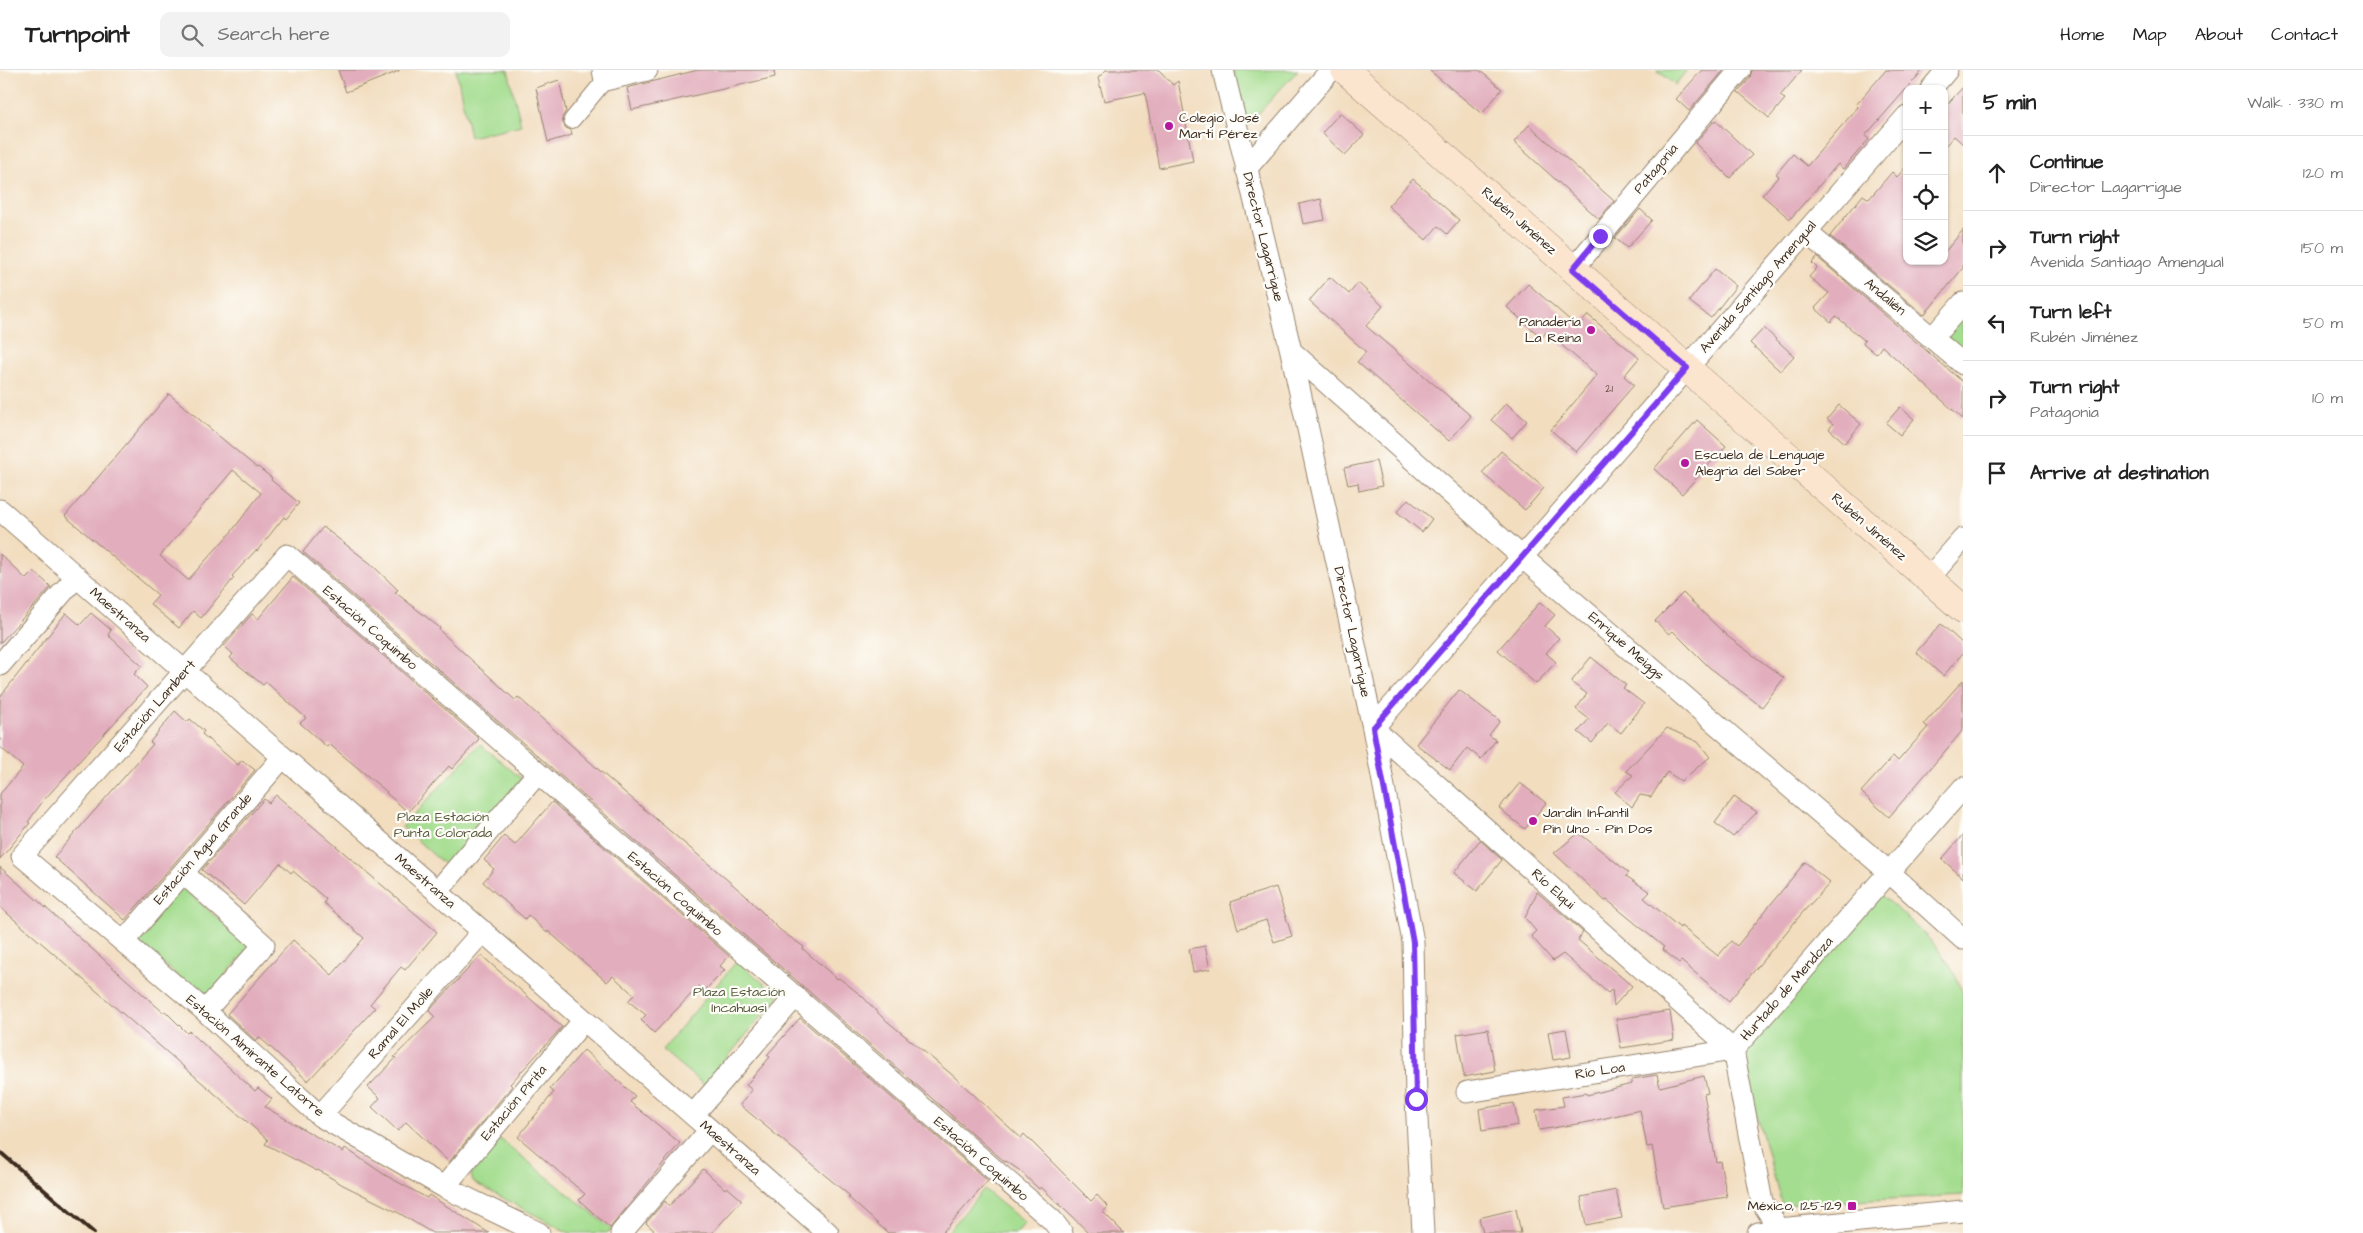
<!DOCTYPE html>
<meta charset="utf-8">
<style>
:root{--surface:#fff;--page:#f2f2f2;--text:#222;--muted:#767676;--line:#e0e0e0}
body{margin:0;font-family:"Architects Daughter",sans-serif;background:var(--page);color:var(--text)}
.controls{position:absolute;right:15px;top:15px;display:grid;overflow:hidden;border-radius:10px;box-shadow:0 1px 4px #0004}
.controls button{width:45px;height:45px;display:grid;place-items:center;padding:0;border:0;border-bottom:1px solid var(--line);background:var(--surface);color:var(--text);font:25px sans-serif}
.stop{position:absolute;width:15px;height:15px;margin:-11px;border:4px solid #7c3aed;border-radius:50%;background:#fff}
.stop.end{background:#7c3aed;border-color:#fff;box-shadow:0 1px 5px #0008}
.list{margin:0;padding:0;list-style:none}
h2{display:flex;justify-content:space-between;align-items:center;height:65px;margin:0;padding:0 20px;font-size:21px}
h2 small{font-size:16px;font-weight:400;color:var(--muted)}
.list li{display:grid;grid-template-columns:32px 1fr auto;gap:15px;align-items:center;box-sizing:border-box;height:75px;padding:0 20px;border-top:1px solid var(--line)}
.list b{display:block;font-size:19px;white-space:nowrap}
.list p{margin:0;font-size:16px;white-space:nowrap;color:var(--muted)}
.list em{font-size:16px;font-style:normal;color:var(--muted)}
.icon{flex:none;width:28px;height:28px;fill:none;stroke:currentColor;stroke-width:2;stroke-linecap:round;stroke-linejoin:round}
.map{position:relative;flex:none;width:1963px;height:1163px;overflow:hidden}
header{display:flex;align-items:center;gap:30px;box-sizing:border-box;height:70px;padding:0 25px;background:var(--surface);border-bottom:1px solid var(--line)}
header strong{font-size:24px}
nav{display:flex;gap:28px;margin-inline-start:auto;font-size:18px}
.search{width:350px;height:45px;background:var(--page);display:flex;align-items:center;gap:12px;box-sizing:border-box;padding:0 18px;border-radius:10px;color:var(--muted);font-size:19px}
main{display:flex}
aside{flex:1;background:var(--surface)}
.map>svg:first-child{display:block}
.green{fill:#a4dd8f;stroke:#708456}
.building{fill:#e2aebd;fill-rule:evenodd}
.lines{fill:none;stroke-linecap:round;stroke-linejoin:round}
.pedestrian-casing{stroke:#96846e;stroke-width:18}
.minor-casing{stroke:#96846e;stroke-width:23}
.secondary-casing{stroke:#96846e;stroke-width:29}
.pedestrian{stroke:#fff;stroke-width:16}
.minor{stroke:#fff;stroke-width:21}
.secondary{stroke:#fce5cf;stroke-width:28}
.rail{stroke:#3b2a1e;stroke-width:4}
.route{stroke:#7c3aed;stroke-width:6}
.poi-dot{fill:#b5179e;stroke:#fdfcf7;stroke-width:2}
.labels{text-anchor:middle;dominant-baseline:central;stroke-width:4.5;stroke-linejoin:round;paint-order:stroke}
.number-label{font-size:11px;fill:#654b46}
.poi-label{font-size:14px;fill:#3b2a1e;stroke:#fdfcf7;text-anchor:start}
.street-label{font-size:14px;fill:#3b2a1e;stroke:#fdfcf7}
.park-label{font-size:14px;fill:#55573a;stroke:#fdfcf7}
</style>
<header>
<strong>Turnpoint</strong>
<div class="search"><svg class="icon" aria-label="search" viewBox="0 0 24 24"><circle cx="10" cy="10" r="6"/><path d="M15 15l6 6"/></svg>Search here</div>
<nav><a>Home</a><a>Map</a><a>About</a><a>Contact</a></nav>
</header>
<main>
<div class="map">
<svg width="1963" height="1163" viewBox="0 0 1963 1163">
<rect width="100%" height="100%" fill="#fdfcf7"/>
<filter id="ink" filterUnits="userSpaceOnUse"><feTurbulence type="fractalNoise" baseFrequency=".02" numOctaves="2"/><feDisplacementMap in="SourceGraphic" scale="10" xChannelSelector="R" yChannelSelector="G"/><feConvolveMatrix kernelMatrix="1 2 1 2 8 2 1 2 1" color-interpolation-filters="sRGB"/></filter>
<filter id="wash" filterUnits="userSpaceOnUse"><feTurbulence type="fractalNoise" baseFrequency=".0096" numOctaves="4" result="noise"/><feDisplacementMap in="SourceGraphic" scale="20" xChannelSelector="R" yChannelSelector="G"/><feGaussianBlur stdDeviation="1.12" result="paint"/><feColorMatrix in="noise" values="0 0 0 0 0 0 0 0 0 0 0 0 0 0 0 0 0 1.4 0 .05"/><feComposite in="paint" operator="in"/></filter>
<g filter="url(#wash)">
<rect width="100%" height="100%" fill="#f2ddbf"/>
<path class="green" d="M456 0H508L521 55 470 67Z
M1233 0H1298L1246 57Z
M1657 0H1687L1675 15Z
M1963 238V296L1935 271Z
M480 674 522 709 445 795 402 757Z
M181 817 251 876 205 929 135 870Z
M1877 822C1911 851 1949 880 1963 924V1125L1782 1135 1739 981Z
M737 891 779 926 704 1015 662 980Z
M500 1069 612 1159 607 1163H569L473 1112 471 1104Z
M984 1119 1025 1153 1016 1163H947Z"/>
<g id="blocks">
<path class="building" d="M338 0H399V1L346 22Z
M698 0H774L775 7 632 40 627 18Z
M1106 0H1159L1173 15 1178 11 1193 91 1159 98 1145 23 1104 31 1098 8Z
M1429 0H1479L1502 19 1482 44Z
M1702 0H1724L1689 41 1676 29Z
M1752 0H1802L1780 26 1785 29 1769 48 1738 22 1750 8Z
M1886 0H1923L1865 66 1869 69 1843 99 1838 94 1790 149 1762 125 1779 106 1776 104 1793 84 1807 96 1858 37 1856 35Z
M559 10 566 41 562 48 563 53 566 58 571 60 572 65 548 72 536 18Z
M1963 17V74L1954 66 1944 77V38Z
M1340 43 1364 65 1345 85 1322 63Z
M1715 50 1752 85 1730 108 1695 73Z
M1529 55 1614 131 1599 149 1514 72Z
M1907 96V191H1944V183L1963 160V198L1924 245 1830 166 1863 125 1869 129 1892 102 1897 107Z
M1413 109 1459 150 1447 164 1438 156 1426 170 1388 136Z
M1321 129 1325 150 1303 154 1299 134Z
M1640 139 1652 150 1627 178 1615 168Z
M1817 187 1963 312V349L1882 276 1876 284 1863 273 1865 271 1836 246 1831 252 1815 238 1829 223 1809 207 1817 198 1812 193Z
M1715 199 1736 216 1711 248 1689 231Z
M1330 207 1349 224 1358 213 1383 236 1366 256 1471 346 1449 371 1357 292 1366 282 1309 231Z
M1528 214 1578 257 1588 245 1639 288 1624 306 1634 315 1576 382 1551 360 1597 305 1546 262 1542 268 1507 237Z
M1764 258 1794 286 1780 301 1750 273Z
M169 324 257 398 258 397 272 408 271 410 299 433 286 449 284 447 257 481 256 480 232 506 234 508 201 548 193 541 179 558 150 534 158 525 65 446ZM233 400 261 423 232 461 188 510 160 486Z
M1506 333 1527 351 1512 368 1491 350Z
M1839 335 1861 354 1845 373 1829 359 1833 354 1827 349Z
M1900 337 1914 349 1900 365 1886 353Z
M1697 350 1726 376 1682 424 1654 399Z
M1501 381 1544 418 1525 440 1482 403Z
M1376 391 1382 416 1359 421 1358 413 1348 415 1344 398Z
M1408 429 1432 449 1422 462 1397 442Z
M323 457 370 493 398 520 395 522 440 558 439 560 515 630 518 627 609 709 745 825 780 860 804 877 803 879 837 909 839 908 862 926 882 947 950 1003 1021 1068 1024 1064 1091 1131 1097 1125 1108 1137 1103 1142 1124 1163H1089L1041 1117 1039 1119 1019 1100 1006 1091 1005 1092 309 487 303 482Z
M0 484 26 509 34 501 51 517 0 573Z
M293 507 479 669 452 699 449 696 408 742 386 723 387 722 329 674 327 677 300 653 306 648 266 612 263 615 230 588 233 584 224 576 252 544 258 549Z
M1683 523 1727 566 1784 608 1762 637 1709 597 1673 561 1669 564 1655 551Z
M1540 532 1555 545 1545 556 1559 568 1546 583 1556 592 1536 614 1498 580Z
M66 543 80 555 91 543 111 560 108 565 142 596 134 604 147 617 43 731 28 752 30 753 0 789V724L23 697 0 677V627Z
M1941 554 1963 574V583L1943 606 1916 582Z
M1591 587 1626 615 1623 618 1644 634 1621 663 1608 653 1592 673 1578 662 1589 649 1576 639 1587 624 1571 612Z
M1963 610V660L1889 747 1861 722 1893 686 1898 691 1928 657 1924 654Z
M1459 620 1500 651 1489 665 1496 670 1481 689 1467 678 1450 700 1416 674Z
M175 641 187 652 190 649 204 661 202 664 238 695 242 690 255 700 125 850 54 787 153 674 150 672Z
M1667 658 1698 672 1710 687 1681 711 1667 702 1651 727 1640 725 1632 737 1615 722 1633 705 1626 701Z
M1520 713 1546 733 1525 759 1499 738Z
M276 725 437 862 405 900 401 897 370 934 375 938 308 1011 259 967 256 971 227 944 293 870 332 905 364 868 324 833 326 829 293 801 291 803 280 793 244 835 202 800 264 729 269 733Z
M1734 727 1757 742 1733 767 1715 753Z
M552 732 729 886 720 896 725 900 704 921 699 916 654 963 641 950 646 945 628 931 634 925 613 906 607 912 548 861 547 863 528 845 525 849 483 812 494 799 484 790 504 766 515 775Z
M1579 763 1629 803 1626 806 1650 822 1644 828 1680 858 1681 856 1718 886 1731 871 1737 876 1805 792 1830 813 1803 842 1729 931 1681 891 1679 893 1662 879 1664 877 1607 830 1605 831 1554 783Z
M1963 765V808L1942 789Z
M1480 770 1502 790 1477 821 1454 803Z
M0 797 164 943 165 941 187 963 189 961 255 1021 258 1018 272 1029 265 1037 343 1082 345 1078 385 1105 427 1128 429 1125 489 1163H432L399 1143 343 1115 318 1100 317 1101 265 1074 268 1070 0 837Z
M1276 817 1292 866 1274 872 1266 850 1238 859 1230 832Z
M1537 822 1583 862 1578 870 1632 916 1614 936 1612 919 1608 923 1563 884 1553 891 1531 866 1536 861 1525 848Z
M1205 876 1210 899 1193 902 1189 879Z
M481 885 562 957 510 1014 512 1016 449 1092 406 1052 398 1061 372 1037 380 1028 368 1017 396 988 394 987 435 947 429 941Z
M1670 941 1674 970 1621 978 1616 949Z
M800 948 988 1111 942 1163H888L848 1127 850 1126 740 1035 752 1020 746 1015 770 987 767 985Z
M1488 959 1495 1001 1464 1007 1457 964Z
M1566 959 1571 987 1553 990 1548 962Z
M584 980 635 1026 630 1032 680 1073 610 1158 579 1130 585 1124 518 1067 554 1022 550 1019Z
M1657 1005 1660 1017 1704 1006 1708 1023 1704 1024 1716 1092 1720 1091 1727 1127 1663 1137 1652 1076 1647 1077 1640 1040 1584 1053 1539 1060 1536 1040 1564 1036 1562 1027 1586 1023 1587 1025 1632 1014V1009Z
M1514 1033 1518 1055 1482 1061 1479 1039Z
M703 1099 725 1119 727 1117 742 1130 712 1163H657L646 1153 665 1131 669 1136Z
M1616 1120 1622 1148 1586 1155 1581 1127Z
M1516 1139 1521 1163H1483L1479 1148Z"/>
</g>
</g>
<g filter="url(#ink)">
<use href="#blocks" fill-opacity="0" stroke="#96846e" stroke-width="1"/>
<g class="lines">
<g class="pedestrian-casing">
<path id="pedestrian" d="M572 50 605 10"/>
</g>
<g class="minor-casing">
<path id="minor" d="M603 0 605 10 647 0
M1223 0 1291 281 1373 658 1413 872 1416 1029 1423 1163
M1931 19 1947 0
M1246 99 1331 0
M1806 162 1963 294
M1573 199 1740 0
M1933 267 1963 233
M1291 281 1522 487 1889 802 1963 869
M0 440 828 1163
M1928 509 1963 469
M0 595 76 507
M183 803 264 875 205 941
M437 822 537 704
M124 871 283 687
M1733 980 1373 658 1907 46
M1733 980 1963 718
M1733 980 1762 1132 1779 1159V1163
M1467 1022 1733 980
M693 1045 794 928
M320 1046 483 861
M444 1117 584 950
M539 1163 444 1117 320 1046 205 941 22 786 287 485 1052 1150 1062 1163
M621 1163 710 1060
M1758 1163 1779 1159 1963 1141"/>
</g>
<g class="secondary-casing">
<path id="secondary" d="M1345 0 1963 539"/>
</g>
<use href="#pedestrian" class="pedestrian"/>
<use href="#minor" class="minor"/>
<use href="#secondary" class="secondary"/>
<path class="rail" d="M0 1082 94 1163"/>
</g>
</g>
<g class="lines" filter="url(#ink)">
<path class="route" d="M1416 1029 1413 872 1373 658 1687 298 1573 199 1600 166"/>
</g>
<g class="poi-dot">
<circle cx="1169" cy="56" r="5"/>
<circle cx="1591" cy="260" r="5"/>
<circle cx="1685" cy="393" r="5"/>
<circle cx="1533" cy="751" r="5"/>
<rect x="1847" y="1131" width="10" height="10" rx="2.5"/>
</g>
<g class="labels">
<g class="number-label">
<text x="1609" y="318">21</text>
</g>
<g class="poi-label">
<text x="1179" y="48">Colegio José<tspan x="1179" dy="16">Martí Pérez</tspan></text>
<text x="1581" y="252" text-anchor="end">Panadería<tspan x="1581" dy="16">La Reina</tspan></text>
<text x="1695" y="385">Escuela de Lenguaje<tspan x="1695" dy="16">Alegria del Saber</tspan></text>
<text x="1543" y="743">Jardín Infantil<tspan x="1543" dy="16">Pin Uno - Pin Dos</tspan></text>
<text x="1842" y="1136" text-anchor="end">México, 125-129</text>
</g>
<g class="street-label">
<text transform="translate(1656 99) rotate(-50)">Patagonia</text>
<text transform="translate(1519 151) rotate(41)">Rubén Jiménez</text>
<text transform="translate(1263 167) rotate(76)">Director Lagarrigue</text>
<text transform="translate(1758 217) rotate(-49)">Avenida Santiago Amengual</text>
<text transform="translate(1885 227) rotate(40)">Andalién</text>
<text transform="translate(1869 457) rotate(41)">Rubén Jiménez</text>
<text transform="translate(120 545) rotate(41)">Maestranza</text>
<text transform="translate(370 558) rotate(41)">Estación Coquimbo</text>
<text transform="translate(1352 562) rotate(78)">Director Lagarrigue</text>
<text transform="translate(1626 576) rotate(41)">Enrique Meiggs</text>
<text transform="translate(155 636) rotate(-49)">Estación Lambert</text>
<text transform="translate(203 779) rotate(-49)">Estación Agua Grande</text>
<text transform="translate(425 811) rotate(41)">Maestranza</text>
<text transform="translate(1553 819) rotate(42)">Río Elqui</text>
<text transform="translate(675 824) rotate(41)">Estación Coquimbo</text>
<text transform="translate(1787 919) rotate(-49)">Hurtado de Mendoza</text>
<text transform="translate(401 953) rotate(-49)">Ramal El Molle</text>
<text transform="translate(255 986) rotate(41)">Estación Almirante Latorre</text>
<text transform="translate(1600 1001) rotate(-9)">Río Loa</text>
<text transform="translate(514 1033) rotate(-50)">Estación Pirita</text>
<text transform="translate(730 1078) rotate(41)">Maestranza</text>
<text transform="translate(981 1089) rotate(41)">Estación Coquimbo</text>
</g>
<g class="park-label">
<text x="443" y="747">Plaza Estación<tspan x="443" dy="16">Punta Colorada</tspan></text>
<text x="739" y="922">Plaza Estación<tspan x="739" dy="16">Incahuasi</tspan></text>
</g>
</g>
</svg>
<div class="controls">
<button>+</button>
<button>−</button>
<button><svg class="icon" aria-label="locate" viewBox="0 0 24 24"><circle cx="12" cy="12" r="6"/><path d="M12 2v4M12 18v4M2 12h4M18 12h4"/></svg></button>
<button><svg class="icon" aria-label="layers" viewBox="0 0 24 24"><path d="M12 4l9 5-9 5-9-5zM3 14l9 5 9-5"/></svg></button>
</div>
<div class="stop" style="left:1416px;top:1029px"></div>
<div class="stop end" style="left:1600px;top:166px"></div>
</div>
<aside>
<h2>5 min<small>Walk · 330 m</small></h2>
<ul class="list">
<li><svg class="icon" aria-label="ahead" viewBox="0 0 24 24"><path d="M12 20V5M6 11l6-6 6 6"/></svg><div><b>Continue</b><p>Director Lagarrigue</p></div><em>120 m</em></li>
<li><svg class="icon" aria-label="right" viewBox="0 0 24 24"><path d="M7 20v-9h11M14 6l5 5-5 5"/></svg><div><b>Turn right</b><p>Avenida Santiago Amengual</p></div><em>150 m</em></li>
<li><svg class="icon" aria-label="left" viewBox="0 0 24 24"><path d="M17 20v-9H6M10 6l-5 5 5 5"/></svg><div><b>Turn left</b><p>Rubén Jiménez</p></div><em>50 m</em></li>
<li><svg class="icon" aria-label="right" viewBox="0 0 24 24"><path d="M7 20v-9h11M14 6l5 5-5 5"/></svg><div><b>Turn right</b><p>Patagonia</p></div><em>10 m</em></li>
<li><svg class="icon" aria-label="arrive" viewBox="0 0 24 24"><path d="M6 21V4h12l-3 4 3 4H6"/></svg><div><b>Arrive at destination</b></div></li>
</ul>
</aside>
</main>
